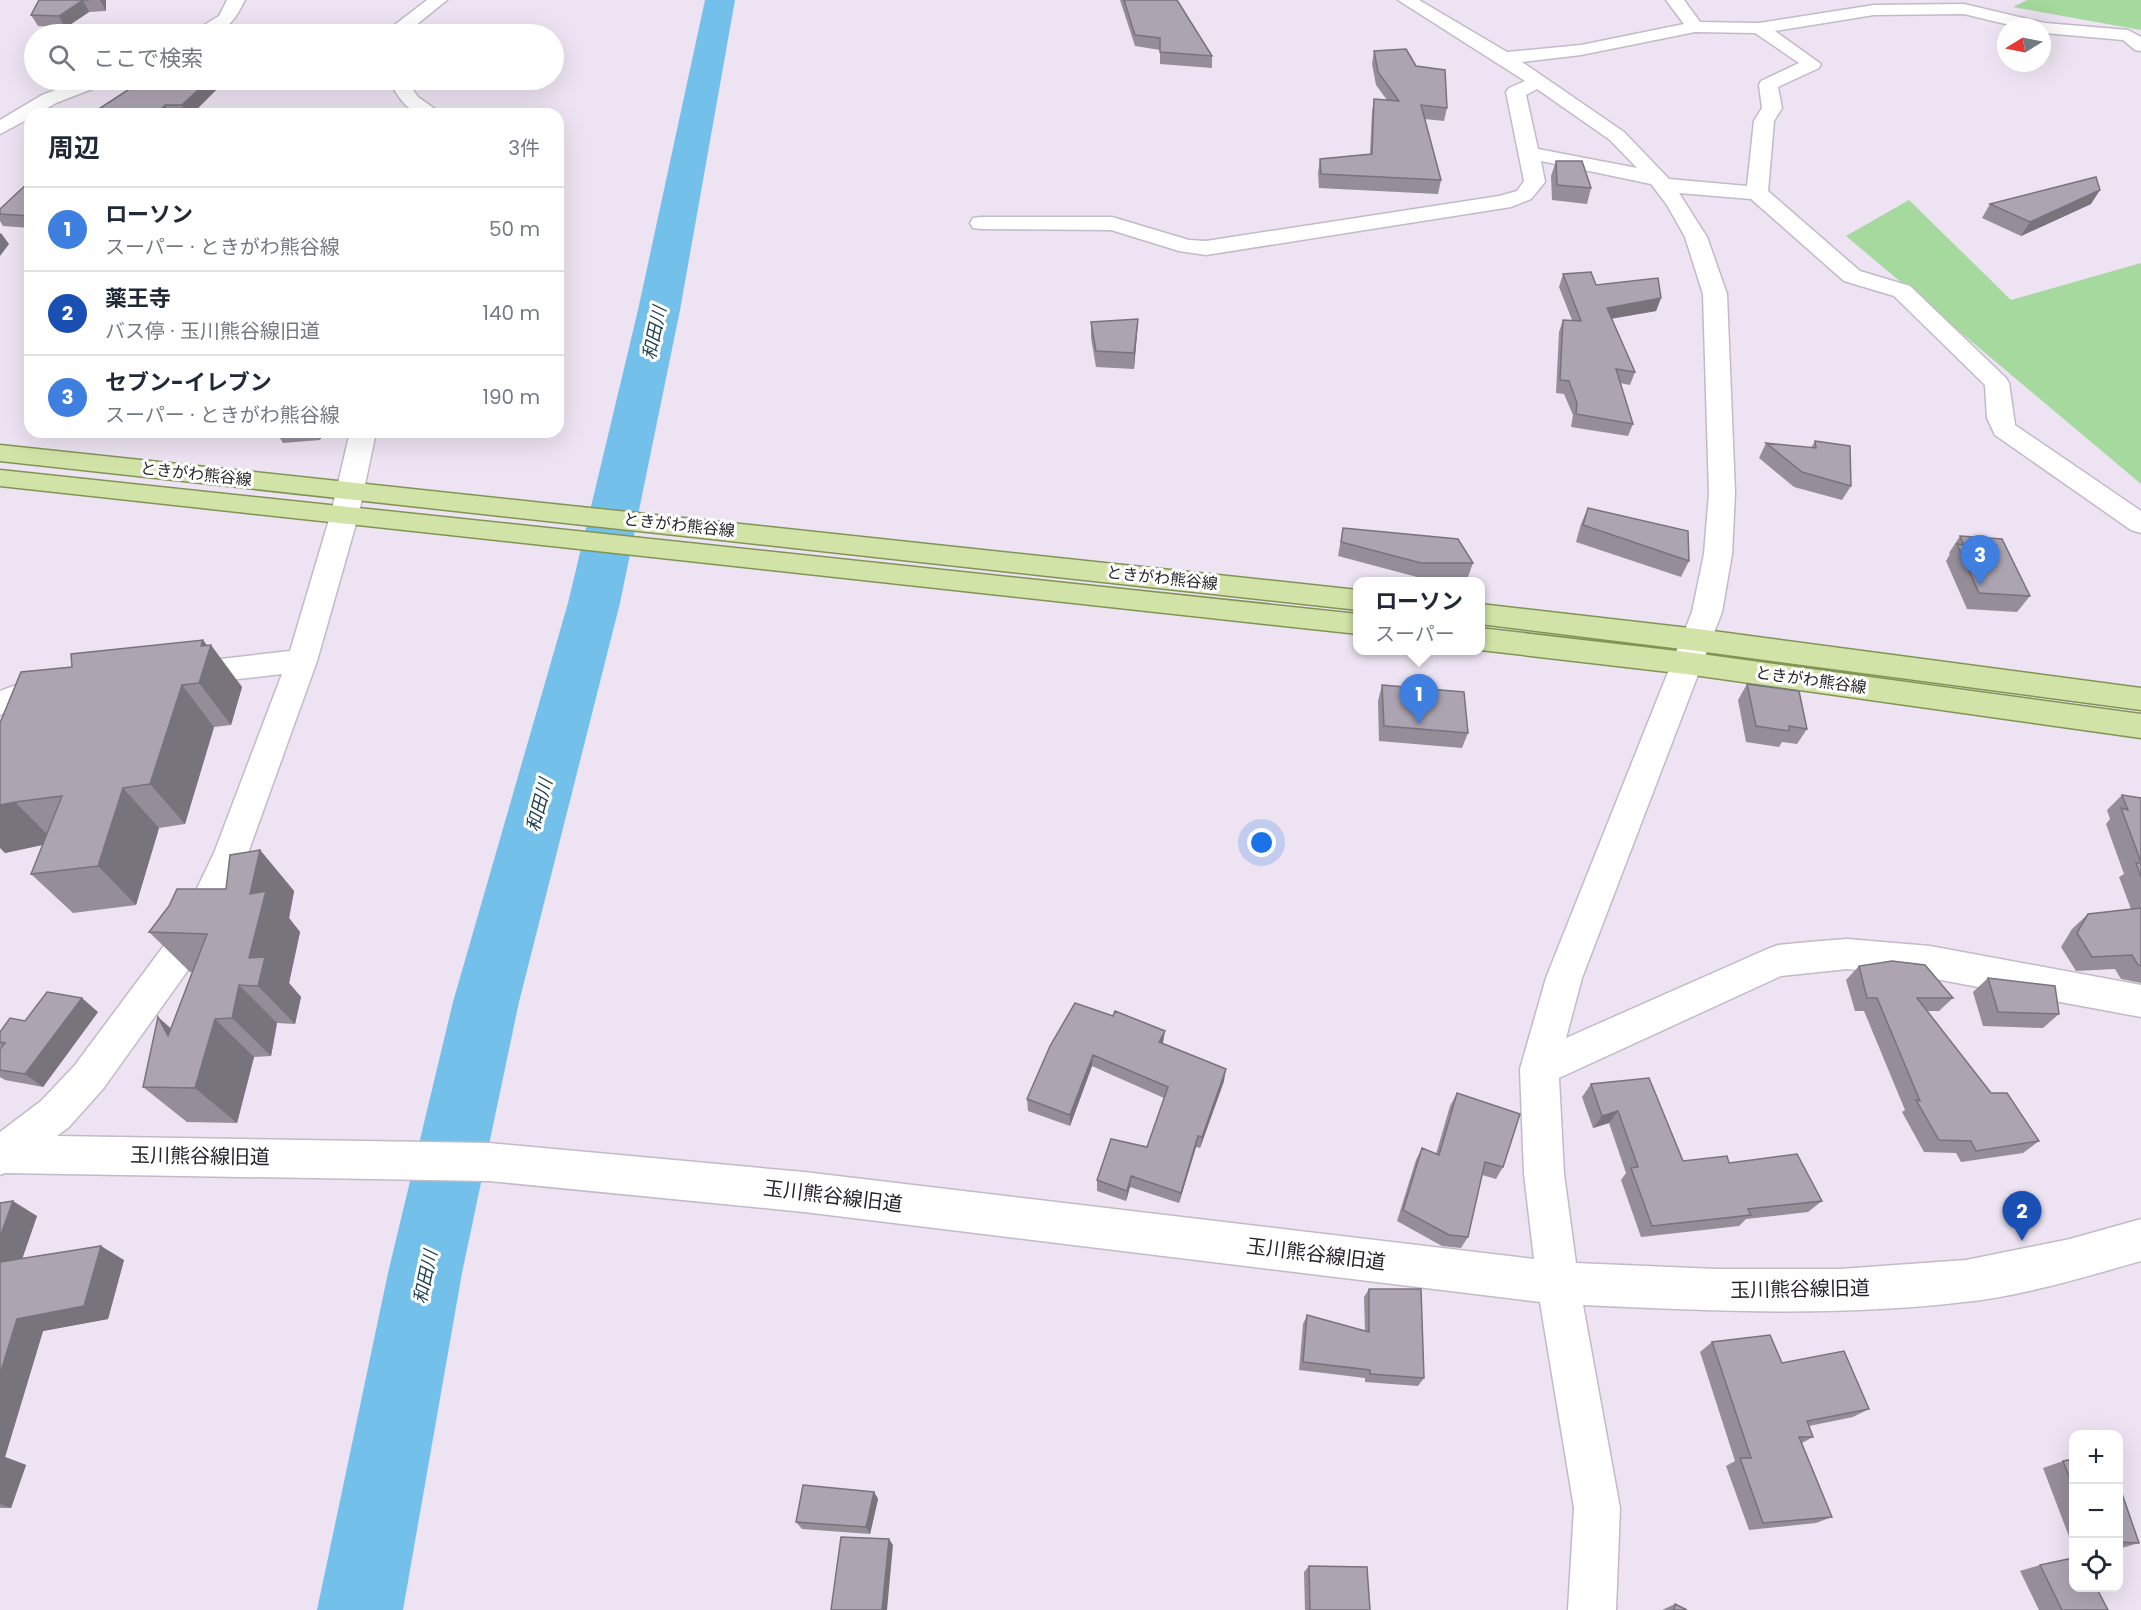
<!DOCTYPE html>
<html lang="ja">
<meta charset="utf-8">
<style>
:root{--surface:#fff;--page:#f2f2f3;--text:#1f2937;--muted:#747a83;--line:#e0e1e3;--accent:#2563eb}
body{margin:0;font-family:Poppins,"Noto Sans JP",sans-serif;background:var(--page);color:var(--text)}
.controls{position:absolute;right:18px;bottom:18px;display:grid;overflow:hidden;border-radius:12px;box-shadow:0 6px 24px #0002}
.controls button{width:54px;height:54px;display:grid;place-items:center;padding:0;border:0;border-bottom:2px solid var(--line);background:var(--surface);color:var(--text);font:30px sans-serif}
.compass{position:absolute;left:1997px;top:18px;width:54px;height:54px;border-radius:50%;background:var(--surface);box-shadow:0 6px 24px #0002;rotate:260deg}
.you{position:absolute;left:1262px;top:843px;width:21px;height:21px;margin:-15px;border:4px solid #fff;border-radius:50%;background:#1a73e8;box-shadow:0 0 0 9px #1a73e833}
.badge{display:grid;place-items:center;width:39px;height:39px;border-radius:50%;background:var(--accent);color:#fff;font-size:20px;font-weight:700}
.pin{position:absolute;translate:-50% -50px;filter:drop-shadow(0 2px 3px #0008)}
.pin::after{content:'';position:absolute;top:32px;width:21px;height:18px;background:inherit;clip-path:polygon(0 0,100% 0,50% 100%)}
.popup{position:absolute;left:1353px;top:577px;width:132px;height:78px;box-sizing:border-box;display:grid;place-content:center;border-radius:12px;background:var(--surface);filter:drop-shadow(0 2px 4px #0005);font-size:20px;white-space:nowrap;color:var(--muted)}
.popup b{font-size:22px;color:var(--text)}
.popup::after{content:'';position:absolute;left:50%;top:100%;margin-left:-12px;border:12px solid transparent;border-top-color:var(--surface)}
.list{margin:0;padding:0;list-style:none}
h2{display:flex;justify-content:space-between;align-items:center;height:78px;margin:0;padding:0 24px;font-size:26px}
h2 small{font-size:20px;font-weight:400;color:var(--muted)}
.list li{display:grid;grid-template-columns:39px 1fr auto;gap:18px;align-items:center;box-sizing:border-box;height:84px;padding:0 24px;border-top:2px solid var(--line)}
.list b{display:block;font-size:22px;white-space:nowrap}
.list p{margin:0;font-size:20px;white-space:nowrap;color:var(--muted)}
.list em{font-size:20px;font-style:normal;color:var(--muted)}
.icon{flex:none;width:33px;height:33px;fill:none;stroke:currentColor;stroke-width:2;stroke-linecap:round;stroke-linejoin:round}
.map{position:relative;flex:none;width:2141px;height:1610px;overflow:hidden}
.search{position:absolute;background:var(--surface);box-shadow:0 6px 24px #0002;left:24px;top:24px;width:540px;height:66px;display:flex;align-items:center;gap:15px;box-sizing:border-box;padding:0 21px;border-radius:33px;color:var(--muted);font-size:22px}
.panel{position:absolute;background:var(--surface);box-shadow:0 6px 24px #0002;left:24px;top:108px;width:540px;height:330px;border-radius:18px}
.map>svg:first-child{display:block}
.green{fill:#a6d99e}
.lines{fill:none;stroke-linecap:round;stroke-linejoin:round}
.river{fill:#73c0ea;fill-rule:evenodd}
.minor-casing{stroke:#c3bac8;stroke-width:3}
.major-casing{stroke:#829454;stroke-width:3}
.minor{fill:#fff;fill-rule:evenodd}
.major{fill:#d1e3a6;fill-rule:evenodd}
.wall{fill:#958d98}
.shaded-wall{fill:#79737c}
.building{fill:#ada4b1;stroke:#79737c;stroke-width:1.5}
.labels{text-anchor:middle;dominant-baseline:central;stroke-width:6;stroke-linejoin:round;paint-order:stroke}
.street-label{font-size:16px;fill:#272429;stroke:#fff}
.water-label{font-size:18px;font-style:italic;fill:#1e4052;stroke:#fff}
.near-street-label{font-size:20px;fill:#272429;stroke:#fff}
</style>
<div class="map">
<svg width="2141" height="1610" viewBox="0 0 2141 1610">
<rect width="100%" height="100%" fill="#ede3f2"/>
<path class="green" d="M2027 0H2141V30L2013 7Z
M1909 200 2011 300 2141 263V484L1846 236Z"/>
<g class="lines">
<path class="river" d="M705 0H735L680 310 620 603 519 1002 462 1273 403 1610H317L388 1273 453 1002 568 603 638 310Z"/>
<g class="minor-casing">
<path id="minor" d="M227 0H245C231 27 225 34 193 34L196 30 219 16Z
M427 0H447L405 34H385L388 30Z
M1398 0H1419L1507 52 1581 45 1684 24 1666 0H1684L1700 22 1759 23 1874 5 1964 4 2045 23 2128 30 2141 37V51L2135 50 2123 40 2045 33H2042V27H2018L1964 14 1874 15 1775 31 1821 64 1819 68 1778 87 1782 108 1774 121 1768 191 1860 271 1910 286 2006 378 2009 383 2015 425 2141 511V533L2131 530 1995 435 1987 418 1985 385 1894 296 1844 281 1751 199 1679 193 1707 237 1727 294 1735 493 1732 554 1722 612 1582 978 1566 1038 1765 950 1778 945 1809 942 1847 939 1930 946 2141 985V1017L1930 978 1847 969 1781 976 1559 1078 1564 1174 1576 1263 1716 1269H1840L1966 1260 2070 1239 2141 1219V1261C2084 1277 2023 1296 1964 1302 1838 1317 1710 1311 1583 1305L1620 1508 1616 1610H1568L1574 1508 1540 1302 804 1212 489 1181 5 1173 0 1175V1132L41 1101 75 1065 180 924 214 853 282 674 185 685 174 682 170 674 174 666 185 663 290 651 331 513 350 432H376L359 513 317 661 248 853 206 945 103 1089 69 1127 57 1136 489 1143 804 1172 1534 1259 1524 1174 1520 1069 1546 978 1692 612 1704 554 1709 493 1703 294 1685 237 1667 205 1651 184 1541 161 1545 182 1531 199 1511 207 1206 255 1179 251 1111 230 981 229 973 228 970 223 973 218 981 217H1112L1189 240 1206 241 1499 196 1517 191 1524 181 1506 92 1509 88 1525 81ZM1695 32 1755 33 1799 63 1761 81 1759 85 1762 108 1754 121 1747 186 1669 179 1624 132 1522 62 1581 55ZM1537 89 1610 140 1637 168 1538 149 1526 95Z
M82 80H107L105 84 56 103 37 114H30V118L0 134V120L42 95Z
M388 80H406L418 97 442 114C407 114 406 108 388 80Z
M53 678 64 681 68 689 64 697 33 702 0 715V691L29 680Z"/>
</g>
<g class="major-casing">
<path id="major" d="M0 445 1358 590V610L0 461Z
M0 470 1358 614V634L0 486Z
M1480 604 1698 629 2141 688V710L1698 651 1480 624Z
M1480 628 1686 652 2141 714V738L1686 674 1480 650Z"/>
</g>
<use href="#minor" class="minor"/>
<use href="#major" class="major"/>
</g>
<path class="wall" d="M39 0H106V11L89 12 65 28 38 26 31 15Z
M1120 0H1177L1212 56V68L1160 64V50L1135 46Z
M1374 51 1416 66 1447 108 1444 121 1425 119 1441 180 1438 194 1319 188 1318 173 1320 159 1370 154 1372 112 1374 99 1387 100 1376 85 1372 64Z
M143 80H226L192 114H91Z
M1556 161 1591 188 1587 204 1552 200 1551 176Z
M30 181V228L3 226 0 221V209Z
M1990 204H2091L2021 236 1982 218Z
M1563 274 1596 285 1661 298 1656 311 1611 319 1635 372 1630 385 1620 383 1633 424 1628 436 1571 427 1573 415 1564 394 1556 393 1559 332 1563 320H1572L1559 287Z
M1138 319 1134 369 1096 367 1091 338V322Z
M276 432H323L320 440 283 443Z
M1815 441 1851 486 1842 500 1794 487 1759 458 1766 443 1811 448Z
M1588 508 1689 561 1681 577 1576 542 1581 524Z
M1343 528 1473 563 1468 577H1417L1338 556Z
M1960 536 2030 596 2017 612 1967 609 1946 561 1950 554 1949 553Z
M207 645 242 687 231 725 214 727 185 824 159 828 136 905 73 913 31 874 43 845 5 853 0 723 72 667Z
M1747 684 1807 729 1797 744 1782 742 1779 747 1746 742 1738 700Z
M1382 685 1468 733 1462 748 1379 741 1378 701Z
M2122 795 2141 798V983L2121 979 2115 969 2076 971 2061 947 2072 929 2088 914 2131 909 2119 877 2124 874 2106 824 2110 819 2107 810Z
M260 850 294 891 289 918 300 932 289 983 301 997 295 1024 277 1023 271 1056 254 1057 237 1123 187 1122 143 1087 171 1029 192 972H190L149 932 226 889Z
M1859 966 1953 998 1939 1011H1927L1991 1093 2039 1141 2023 1153 1961 1162 1956 1153 1924 1152 1902 1112 1905 1110 1864 1011H1855L1846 980Z
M1988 978 2059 1014 2043 1028 1983 1026 1973 992Z
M1075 1003 1163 1043V1044L1224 1081 1200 1148 1196 1147 1179 1203 1130 1187 1126 1201 1097 1191V1180L1147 1147 1164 1098 1092 1066 1070 1126 1028 1111 1027 1099Z
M98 1012 43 1087 5 1080 0 1077V1049L1 1047 0 1046V1032L25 1021Z
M1591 1084 1683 1161 1729 1163 1822 1201 1808 1212 1746 1219 1739 1226 1641 1237 1621 1180 1626 1173 1609 1123 1593 1128 1582 1097Z
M1457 1093 1503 1167 1496 1179 1482 1175 1468 1237 1461 1248 1442 1246 1397 1221 1416 1160 1422 1148 1436 1154 1450 1106Z
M0 1203 37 1216 22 1258 124 1260 108 1319 43 1331 5 1457 26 1465 11 1508H0Z
M1369 1289 1424 1378 1418 1386 1365 1382V1378L1299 1370 1303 1324 1307 1315 1365 1331 1364 1297Z
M1712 1342 1782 1363 1869 1409 1853 1417 1809 1426 1813 1437 1802 1443 1832 1517 1816 1523 1749 1530 1726 1466 1735 1461 1700 1352Z
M2073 1459V1547L2043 1468 2063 1461Z
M2118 1482 2139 1543 2118 1549Z
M874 1492 878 1499 870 1534 802 1529 796 1522Z
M2040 1565 2108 1610H2039L2020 1571Z
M1309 1566 1370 1610H1305L1304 1572Z
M1675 1604 1687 1610H1662Z"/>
<path class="shaded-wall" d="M83 0 89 12 65 28 59 16Z
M100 0H106V11Z
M209 80H226L192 114H186L182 105Z
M165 105 170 114H157Z
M2100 190 2091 204 2021 236 2030 222Z
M1 233 9 244 0 256V234Z
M1661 298 1656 311 1602 320 1607 308Z
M1138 319 1137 335 1134 369V353Z
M316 432H323L320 440Z
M203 640 210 649 211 645 242 687 231 725 199 683 201 646Z
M182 685 214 727 185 824 150 784Z
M123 788 159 828 136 905 98 866Z
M15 802 55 842 5 853 0 848V805Z
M260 850 294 891 289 918 300 932 289 983 301 997 295 1024 258 986 249 958 250 894Z
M239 985 277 1023 271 1056 232 1018Z
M82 998 98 1012 43 1087 25 1074Z
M158 1017 200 1054 215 1019 254 1057 237 1123 195 1088Z
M1165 1031 1163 1043 1157 1054 1159 1042Z
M1093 1055 1092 1066 1070 1126V1115Z
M1226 1069 1224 1081 1200 1148 1202 1137Z
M1618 1111 1609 1123 1593 1128 1602 1116Z
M1198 1136 1196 1147 1179 1203 1181 1193Z
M1131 1176 1130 1187 1126 1201 1127 1191Z
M13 1201 37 1216 16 1277 0 1268V1237Z
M101 1246 124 1260 108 1319 43 1331 5 1457 26 1465 11 1508 0 1504V1374L17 1319Z
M874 1492 878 1499 870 1534 866 1527Z
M889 1539 893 1545 887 1610H882Z"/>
<path class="building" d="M39 0H89H83L59 16 31 15Z
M1124 0H1177L1212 56 1160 52V38L1135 35Z
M218 30 253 34H210Z
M1406 49 1416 66 1445 70 1447 108 1421 105 1441 180 1321 174 1320 159 1372 154 1374 99 1399 101 1378 72 1374 51Z
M143 80H209L182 105H165L157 114H91Z
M1556 161H1582L1591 188 1557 185Z
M2096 177 2100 190 2030 222 1990 204Z
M30 181V216L0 214V209Z
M1591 272 1596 285 1658 278 1661 298 1607 308 1635 372 1616 369 1633 424 1576 414 1577 403 1569 381 1560 380 1563 320 1581 321 1563 274Z
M1138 319 1134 353 1096 351 1091 322Z
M1815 441 1850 446 1851 486 1802 472 1766 443 1816 448Z
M1588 508 1688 531 1689 561 1583 525Z
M1343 528 1458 539 1473 563H1421L1341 542Z
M1960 536 2002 539 2030 596 1979 593 1957 544 1964 545Z
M203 640 201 646 211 645 199 683 182 685 150 784 123 788 98 866 31 874 62 796 15 802 0 805V723L21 672 72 667 71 654Z
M1747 684 1799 691 1807 729 1789 726V731L1756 726Z
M1382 685 1464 692 1468 733 1384 726Z
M2122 795 2141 798V862L2121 808 2128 810Z
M260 850 250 894 266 891 249 958 265 957 258 986 239 985 232 1018 215 1019 195 1088 143 1087 158 1017 168 1036 207 934 149 932 169 906 177 889H226L230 855Z
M2136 863H2141V877Z
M2141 908V966L2138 965 2132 955 2092 957 2077 933 2088 914Z
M1892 961 1925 965 1953 998H1917L1991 1093H2007L2039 1141 1976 1151 1971 1141 1939 1140 1916 1100 1920 1101 1877 998H1867L1859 966Z
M1988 978 2055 986 2059 1014 1998 1012Z
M47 992 82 998 25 1074 0 1070V1049L5 1043 0 1042V1032L10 1018 25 1021Z
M1075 1003 1113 1016 1115 1011 1165 1031 1159 1042 1226 1069 1202 1137 1198 1136 1181 1193 1131 1176 1127 1191 1097 1180 1111 1139 1147 1147 1168 1087 1093 1055 1070 1115 1027 1099 1050 1046Z
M1649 1078 1683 1161 1727 1156 1729 1163 1797 1154 1822 1201 1748 1209 1751 1215 1652 1226 1631 1168 1638 1167 1618 1111 1602 1116 1591 1084Z
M1457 1093 1520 1114 1503 1167 1485 1162 1468 1237 1449 1235 1403 1210 1422 1148 1439 1155Z
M13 1201 0 1237V1203Z
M101 1246 84 1306 17 1319 0 1374V1262Z
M1369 1289H1421L1424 1378 1370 1374V1370L1303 1362 1307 1315 1369 1332Z
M1770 1335 1782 1363 1844 1351 1869 1409 1807 1421 1813 1437H1799L1832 1517 1763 1523 1740 1458H1751L1712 1342Z
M2073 1459V1487L2063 1461Z
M2118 1482 2139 1543 2118 1542Z
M803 1485 874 1492 866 1527 796 1522Z
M841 1537 889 1539 882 1610H831Z
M2073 1558V1587H2096L2108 1610H2062L2040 1565Z
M1309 1566 1367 1567 1370 1610H1310Z
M1675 1604 1687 1610H1674Z"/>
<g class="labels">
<g class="street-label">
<text transform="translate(196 474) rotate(6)">ときがわ熊谷線</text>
<text transform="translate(679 525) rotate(6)">ときがわ熊谷線</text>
<text transform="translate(1162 578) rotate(6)">ときがわ熊谷線</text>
<text transform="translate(1811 680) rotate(8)">ときがわ熊谷線</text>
</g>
<g class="water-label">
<text transform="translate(654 333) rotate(-78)">和田川</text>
<text transform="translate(539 805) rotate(-75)">和田川</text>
<text transform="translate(425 1277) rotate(-78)">和田川</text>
</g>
<g class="near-street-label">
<text transform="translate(200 1156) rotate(1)">玉川熊谷線旧道</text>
<text transform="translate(833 1196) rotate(7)">玉川熊谷線旧道</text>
<text transform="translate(1316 1254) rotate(7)">玉川熊谷線旧道</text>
<text transform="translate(1800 1289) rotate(-1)">玉川熊谷線旧道</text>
</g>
</g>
</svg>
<div class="controls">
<button>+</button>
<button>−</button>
<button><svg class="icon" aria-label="locate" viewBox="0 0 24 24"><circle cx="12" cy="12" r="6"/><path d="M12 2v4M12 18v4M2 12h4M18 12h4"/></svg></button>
</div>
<svg class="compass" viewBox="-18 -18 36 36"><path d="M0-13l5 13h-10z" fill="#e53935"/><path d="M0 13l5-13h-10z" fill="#747a83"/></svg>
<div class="you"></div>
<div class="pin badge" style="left:1419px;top:724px;background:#3f7fe0">1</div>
<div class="popup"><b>ローソン</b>スーパー</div>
<div class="pin badge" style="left:2022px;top:1241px;background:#1a4fb4">2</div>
<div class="pin badge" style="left:1980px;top:585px;background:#3f7fe0">3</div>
<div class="search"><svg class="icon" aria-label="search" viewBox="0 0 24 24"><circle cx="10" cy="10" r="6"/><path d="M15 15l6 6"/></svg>ここで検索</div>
<section class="panel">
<h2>周辺<small>3件</small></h2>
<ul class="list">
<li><span class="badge" style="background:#3f7fe0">1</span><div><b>ローソン</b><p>スーパー · ときがわ熊谷線</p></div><em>50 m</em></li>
<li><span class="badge" style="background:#1a4fb4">2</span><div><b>薬王寺</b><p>バス停 · 玉川熊谷線旧道</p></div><em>140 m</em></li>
<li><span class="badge" style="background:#3f7fe0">3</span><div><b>セブン-イレブン</b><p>スーパー · ときがわ熊谷線</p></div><em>190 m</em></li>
</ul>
</section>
</div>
